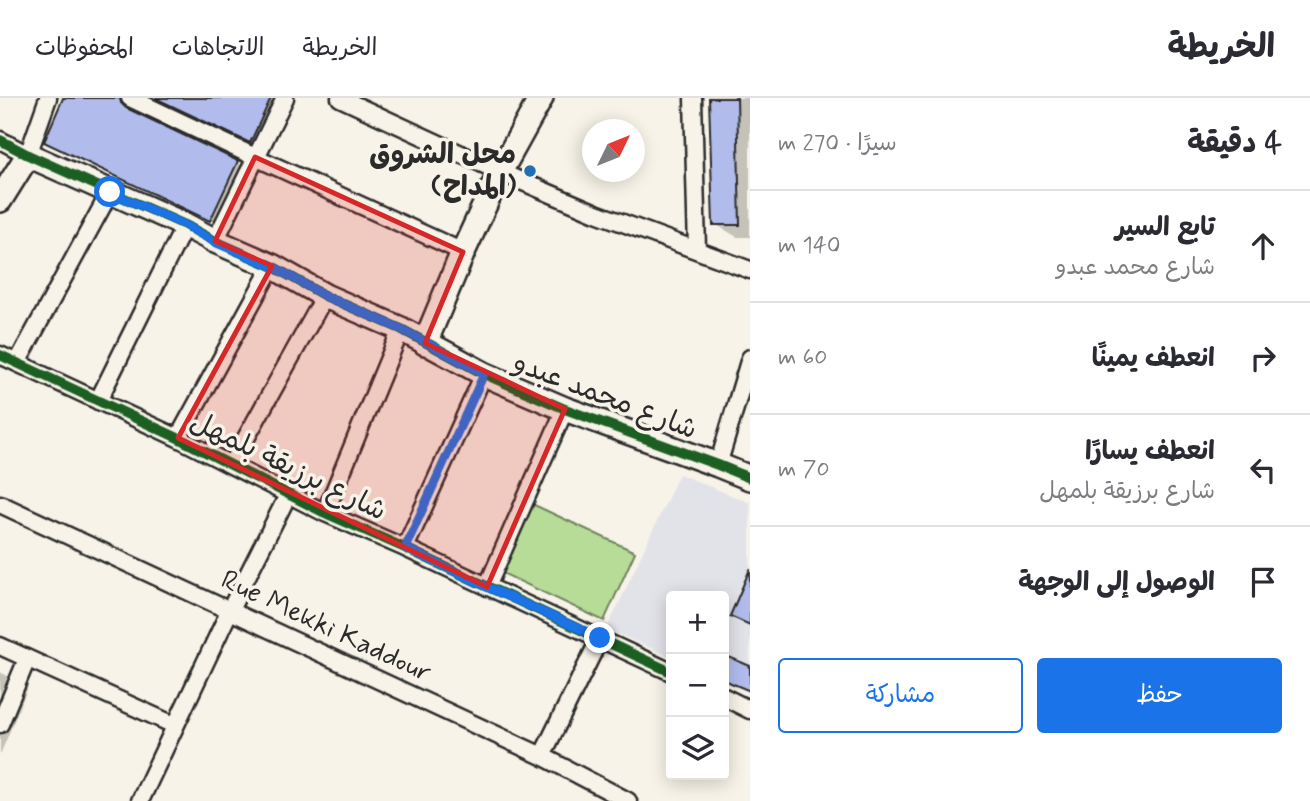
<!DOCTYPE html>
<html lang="ar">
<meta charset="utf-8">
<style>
:root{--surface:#fff;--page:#f7f7f7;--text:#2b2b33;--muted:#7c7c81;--line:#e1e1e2;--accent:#1a73e8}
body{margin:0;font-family:Mynerve,"Playpen Sans Arabic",sans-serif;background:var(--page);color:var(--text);direction:rtl}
.controls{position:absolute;right:21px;bottom:21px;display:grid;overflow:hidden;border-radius:7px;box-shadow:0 4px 18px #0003}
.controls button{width:63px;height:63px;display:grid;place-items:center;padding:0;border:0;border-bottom:2px solid var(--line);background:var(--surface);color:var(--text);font:35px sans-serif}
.compass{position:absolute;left:582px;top:21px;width:63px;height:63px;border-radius:50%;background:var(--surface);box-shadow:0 4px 18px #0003;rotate:47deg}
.stop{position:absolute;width:21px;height:21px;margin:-16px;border:5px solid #1a73e8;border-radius:50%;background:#fff}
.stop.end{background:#1a73e8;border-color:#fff;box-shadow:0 2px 7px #0008}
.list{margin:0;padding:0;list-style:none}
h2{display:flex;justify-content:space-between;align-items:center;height:91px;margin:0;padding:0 28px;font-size:30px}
h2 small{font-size:23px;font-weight:400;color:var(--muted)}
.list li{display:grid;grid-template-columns:46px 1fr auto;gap:21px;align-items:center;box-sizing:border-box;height:112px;padding:0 28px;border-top:2px solid var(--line)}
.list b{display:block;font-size:26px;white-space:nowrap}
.list p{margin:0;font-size:23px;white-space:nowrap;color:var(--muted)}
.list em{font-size:23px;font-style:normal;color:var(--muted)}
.actions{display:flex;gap:14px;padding:21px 28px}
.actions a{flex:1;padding:16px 0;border:2px solid var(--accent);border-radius:7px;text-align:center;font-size:24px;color:var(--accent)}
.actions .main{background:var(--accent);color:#fff}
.icon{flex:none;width:38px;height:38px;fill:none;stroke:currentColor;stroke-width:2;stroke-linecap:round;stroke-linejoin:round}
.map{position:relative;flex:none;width:750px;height:703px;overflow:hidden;direction:ltr}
header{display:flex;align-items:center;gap:42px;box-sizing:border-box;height:98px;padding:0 35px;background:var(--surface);border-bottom:2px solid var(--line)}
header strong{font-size:33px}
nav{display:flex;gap:38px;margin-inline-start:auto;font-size:24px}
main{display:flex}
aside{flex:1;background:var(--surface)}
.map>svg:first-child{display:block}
.built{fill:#e2e2e9}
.green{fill:#b6dc97;stroke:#708461;stroke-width:2}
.shadow{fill:#0003}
.building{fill:#b1bcec;stroke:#2b2b2b;stroke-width:2}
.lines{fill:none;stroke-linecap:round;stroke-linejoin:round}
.street-casing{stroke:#2b2b2b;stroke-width:21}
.secondary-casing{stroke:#2b2b2b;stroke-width:28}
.street{stroke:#f7f3e8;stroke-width:16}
.secondary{stroke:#f7f3e8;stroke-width:23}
.cycleway-casing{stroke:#f7f3e8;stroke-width:15}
.cycleway{stroke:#1b5e20;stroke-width:10}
.route{stroke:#1a73e8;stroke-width:9}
.marked{fill:#d62828;fill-opacity:0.2;stroke:#d62828;stroke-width:5;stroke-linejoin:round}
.poi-dot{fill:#1f6fb2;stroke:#f7f3e8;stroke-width:2.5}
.labels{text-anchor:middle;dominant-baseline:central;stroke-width:7;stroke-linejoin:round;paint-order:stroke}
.poi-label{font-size:28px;font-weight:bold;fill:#2b2b2b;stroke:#f7f3e8;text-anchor:end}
.street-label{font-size:28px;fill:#2b2b2b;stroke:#f7f3e8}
</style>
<header>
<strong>الخريطة</strong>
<nav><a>الخريطة</a><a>الاتجاهات</a><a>المحفوظات</a></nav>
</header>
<main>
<aside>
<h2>4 دقيقة<small>سيرًا · 270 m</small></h2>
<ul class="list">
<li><svg class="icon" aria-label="ahead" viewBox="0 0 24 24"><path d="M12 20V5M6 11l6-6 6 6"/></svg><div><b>تابع السير</b><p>شارع محمد عبدو</p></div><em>140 m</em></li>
<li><svg class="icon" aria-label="right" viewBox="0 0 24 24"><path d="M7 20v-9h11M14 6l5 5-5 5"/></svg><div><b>انعطف يمينًا</b></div><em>60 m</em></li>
<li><svg class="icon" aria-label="left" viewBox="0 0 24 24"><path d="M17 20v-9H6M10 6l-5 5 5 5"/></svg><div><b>انعطف يسارًا</b><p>شارع برزيقة بلمهل</p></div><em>70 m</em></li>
<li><svg class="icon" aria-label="arrive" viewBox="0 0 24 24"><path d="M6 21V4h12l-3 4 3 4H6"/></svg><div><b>الوصول إلى الوجهة</b></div></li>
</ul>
<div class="actions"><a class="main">حفظ</a><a>مشاركة</a></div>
</aside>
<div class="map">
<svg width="750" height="703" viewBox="0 0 750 703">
<rect width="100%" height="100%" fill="#f7f3e8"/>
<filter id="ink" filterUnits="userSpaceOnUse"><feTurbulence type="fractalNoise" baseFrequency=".0143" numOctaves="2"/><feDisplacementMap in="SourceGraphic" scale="14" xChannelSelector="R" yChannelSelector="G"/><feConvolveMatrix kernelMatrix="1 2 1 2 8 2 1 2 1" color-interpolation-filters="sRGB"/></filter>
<g filter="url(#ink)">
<path class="built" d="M679 376 750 405V593L724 582V498H671V559L607 531Z"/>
<path class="green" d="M530 405 635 454 604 523 498 473Z"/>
<path class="shadow" d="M65 0H128L127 7 133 15 245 69 219 126 54 48Z
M157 0H276L280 2 258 48Z
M711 0H750V139H737L715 126Z
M0 574 28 589 0 657Z"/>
<path class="building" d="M63 0H120L121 5 126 10 238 63 210 123 44 44Z
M155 0H271L250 45Z
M709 0H737L740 127H713Z
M750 471V527L730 518Z
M724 557 750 568V593L724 582Z"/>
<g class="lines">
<g class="street-casing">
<path id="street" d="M130 0 255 59 463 154
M340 0 500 74 596 115 750 172
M693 0 697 152
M0 42 28 57 48 0
M215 143 285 0
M0 257 178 340 325 415 405 450 671 574
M17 265 110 94
M98 303 185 127
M178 340 272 168
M231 367 325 198
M718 367 750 260
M0 406 542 658 628 703
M325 415 401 231
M405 450 484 276
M487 489 565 311
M0 548 174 627
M724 599 750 612
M0 626 27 561
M542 658 600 540
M140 703 229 514 288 397"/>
</g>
<g class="secondary-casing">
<path id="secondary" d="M0 102 28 57 185 127 215 143 272 168 325 198 401 231 484 276 565 311 718 367 750 380
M425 245 463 154 500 74 541 0"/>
</g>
<use href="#street" class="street"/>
<use href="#secondary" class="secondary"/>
<g class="cycleway-casing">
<path id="cycleway" d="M0 42 28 57 185 127 215 143 272 168 325 198 401 231 484 276 565 311 718 367 750 380
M0 257 178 340 325 415 405 450 671 574"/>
</g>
<use href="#cycleway" class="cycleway"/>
</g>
</g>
<g class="lines" filter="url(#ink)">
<path class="route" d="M110 94 185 127 215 144 272 168 325 198 401 231 484 276 405 450 487 489 600 540"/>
</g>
<path class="marked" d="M255 59 463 154 425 245 565 311 487 489 178 340 272 168 215 143Z"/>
<circle class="poi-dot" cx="530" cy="73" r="7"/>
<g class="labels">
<g class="poi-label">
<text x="516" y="57">محل الشروق<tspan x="516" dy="32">(المداح)</tspan></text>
</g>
<g class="street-label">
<text transform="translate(605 299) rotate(21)">شارع محمد عبدو</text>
<text transform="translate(288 369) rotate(26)">شارع برزيقة بلمهل</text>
<text transform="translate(326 529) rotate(25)">Rue Mekki Kaddour</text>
</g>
</g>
</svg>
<div class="controls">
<button>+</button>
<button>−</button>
<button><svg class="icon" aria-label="layers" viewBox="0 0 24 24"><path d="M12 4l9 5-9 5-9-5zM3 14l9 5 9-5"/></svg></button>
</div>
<svg class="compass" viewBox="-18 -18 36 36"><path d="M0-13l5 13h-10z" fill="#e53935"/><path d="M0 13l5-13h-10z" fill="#7c7c81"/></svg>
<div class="stop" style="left:110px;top:94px"></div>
<div class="stop end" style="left:600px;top:540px"></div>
</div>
</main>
